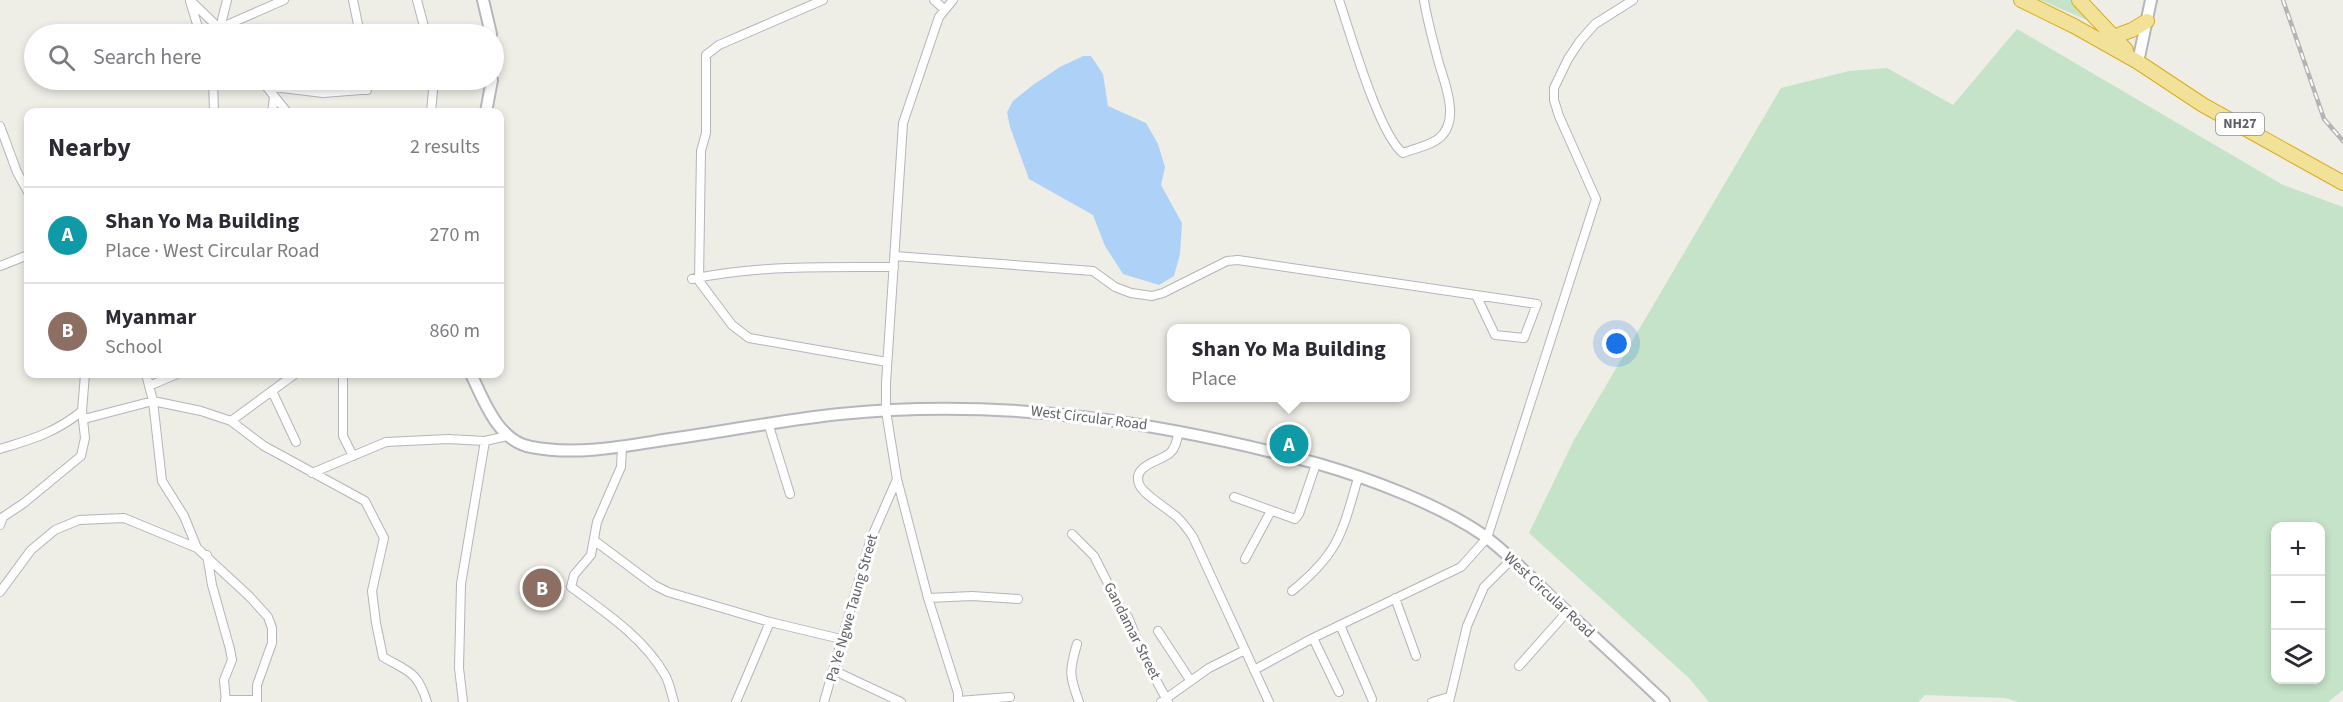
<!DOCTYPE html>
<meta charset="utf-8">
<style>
:root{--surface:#fff;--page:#f2f2f3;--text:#2b2b33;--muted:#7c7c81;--line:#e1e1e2;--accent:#ea580c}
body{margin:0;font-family:"Source Sans 3",sans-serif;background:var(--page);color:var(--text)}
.controls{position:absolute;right:18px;bottom:18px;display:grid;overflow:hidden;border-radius:12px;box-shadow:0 3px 9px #0003}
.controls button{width:54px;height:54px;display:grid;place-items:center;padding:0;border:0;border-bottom:2px solid var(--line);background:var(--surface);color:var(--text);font:30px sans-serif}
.you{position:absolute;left:1617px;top:344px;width:21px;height:21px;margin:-15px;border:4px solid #fff;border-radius:50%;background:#1a73e8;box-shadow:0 0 0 9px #1a73e833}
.badge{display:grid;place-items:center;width:39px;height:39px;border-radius:50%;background:var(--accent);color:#fff;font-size:20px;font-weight:700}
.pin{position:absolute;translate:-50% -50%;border:3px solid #fff;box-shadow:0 2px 6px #0006}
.popup{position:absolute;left:1167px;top:324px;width:243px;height:78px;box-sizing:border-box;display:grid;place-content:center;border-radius:12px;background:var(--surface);filter:drop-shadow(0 2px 4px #0005);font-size:20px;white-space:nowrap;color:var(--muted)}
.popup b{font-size:22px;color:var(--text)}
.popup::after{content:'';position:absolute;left:50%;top:100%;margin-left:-12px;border:12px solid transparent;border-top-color:var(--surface)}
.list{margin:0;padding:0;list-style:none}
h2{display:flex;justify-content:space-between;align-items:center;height:78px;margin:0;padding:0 24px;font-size:26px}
h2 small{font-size:20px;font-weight:400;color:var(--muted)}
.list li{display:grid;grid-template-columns:39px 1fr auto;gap:18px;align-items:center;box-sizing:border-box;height:96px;padding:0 24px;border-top:2px solid var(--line)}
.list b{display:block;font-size:22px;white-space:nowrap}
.list p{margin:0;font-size:20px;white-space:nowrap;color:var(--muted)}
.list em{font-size:20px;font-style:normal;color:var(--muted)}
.icon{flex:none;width:33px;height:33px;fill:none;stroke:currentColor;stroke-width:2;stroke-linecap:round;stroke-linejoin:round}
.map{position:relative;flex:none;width:2343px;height:702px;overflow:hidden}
.search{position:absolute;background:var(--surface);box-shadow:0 3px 9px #0003;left:24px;top:24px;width:480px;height:66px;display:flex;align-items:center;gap:15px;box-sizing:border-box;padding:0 21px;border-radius:33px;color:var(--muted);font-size:22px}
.panel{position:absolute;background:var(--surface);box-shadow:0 3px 9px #0003;left:24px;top:108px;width:480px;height:270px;border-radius:12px}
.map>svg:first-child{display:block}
.green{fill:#c5e3c8;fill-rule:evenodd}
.water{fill:#aed2f7}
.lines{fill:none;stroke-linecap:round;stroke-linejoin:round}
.street-casing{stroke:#b3b5b9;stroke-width:10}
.secondary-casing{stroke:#b5b7bc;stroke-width:14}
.highway-casing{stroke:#ddad17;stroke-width:16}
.street{stroke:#fff;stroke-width:8}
.secondary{stroke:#fff;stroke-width:10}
.highway{stroke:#f2e299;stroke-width:14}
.rail-casing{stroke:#b4b4b5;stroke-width:4.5}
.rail{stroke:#fff;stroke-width:2;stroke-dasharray:7;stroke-linecap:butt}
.labels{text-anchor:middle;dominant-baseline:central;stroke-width:6;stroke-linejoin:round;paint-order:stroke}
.shield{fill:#fff;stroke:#8e9093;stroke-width:1.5}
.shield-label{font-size:14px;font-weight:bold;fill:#5e6065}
.street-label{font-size:15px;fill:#5e6065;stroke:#fff}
</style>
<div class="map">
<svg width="2343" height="702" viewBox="0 0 2343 702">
<rect width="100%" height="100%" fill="#eeede6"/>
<path class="green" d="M2040 0H2071L2089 21 2043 1Z
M2017 29 2283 185 2343 207V690L2328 702H2019L2005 698 1925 695 1918 702H1709L1689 678 1529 533 1574 440 1781 88 1849 71 1887 68 1953 105ZM2276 526H2320V680H2276Z"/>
<path class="water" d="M1083 56H1091L1103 74 1108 106 1146 123 1158 144 1165 167 1161 185 1182 223 1180 254 1174 276 1159 285 1123 274 1105 246 1093 215 1029 179 1010 127 1007 112 1013 101 1033 85 1060 67Z"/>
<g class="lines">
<g class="street-casing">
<path id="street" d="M190 0 225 34
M353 0 360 34
M417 0 426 34
M823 0 719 45 706 55V133L701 151 699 281 732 325 749 338 887 362
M934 0 945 10
M1339 0C1350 32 1379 135 1403 153 1413 149 1429 146 1438 139 1462 121 1444 82 1438 60 1433 40 1427 20 1424 0
M190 1 200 34
M220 28 284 0
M220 28 227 0
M213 80 214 112
M261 80 287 112
M265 86 323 93 361 90H367L369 80
M272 112 274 97
M431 112 434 80
M0 126 17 172 28 192
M895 256 1093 271 1115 287 1131 293 1152 296 1163 293 1227 261 1238 260 1537 304 1524 338 1495 335 1476 295
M0 266 28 255
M692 279C758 265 827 267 894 267
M146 374 153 401 162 481 184 516 197 548 250 597 268 617 272 628V643L257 685V702
M343 374V436L353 456
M149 386 177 374
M272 391 296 442
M84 419 153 401 201 411 231 421 264 446 365 501 384 538 372 591 376 623 383 657C409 672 417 671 427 702
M231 421 295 374
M768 423 790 494
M1179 431C1177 439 1176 448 1170 453 1161 461 1132 465 1139 484 1143 495 1169 509 1178 518 1184 524 1189 531 1193 537L1269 702
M622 447 621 467 597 522 591 555 574 575 571 587C605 612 644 638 665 675 670 684 671 693 674 702
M0 449C32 439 55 433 82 411
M312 473 386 442 448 439 485 441 507 436
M897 479 928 598 958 693V702
M1234 497 1295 519 1299 514 1316 464
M0 525 3 517 24 503 81 456 85 438 82 411 85 374
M1072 534 1094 556 1120 607 1128 617 1146 662 1168 702
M595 541 654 585 668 592 770 622 841 639
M207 555 212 585 230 649 232 660 224 680 226 702
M1245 559 1271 511
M1292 591C1339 553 1342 533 1358 478
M0 592 31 550 55 530 79 520 124 518 197 548
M928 598 972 596 1018 599
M1395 598 1416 656
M1340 625 1372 699
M1158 631 1190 680
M1313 638 1339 692
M1077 644C1069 671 1069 675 1079 702
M1519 666 1567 612
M1254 670 1313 638 1461 567 1487 538 1596 199 1559 116 1554 100V88L1568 59 1580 41 1595 24 1633 0
M835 671 901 702
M225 700H257
M958 701 1010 697
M463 702 459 668 461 584 485 441
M736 702 770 622
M824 702 870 541 897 479 886 411V383L903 123 939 17 953 0
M1161 702 1209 668 1245 650
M1432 702 1449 697
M1449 702 1467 626 1484 587 1511 560"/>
</g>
<g class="secondary-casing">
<path id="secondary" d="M483 0 491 34
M494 45 495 54 494 69
M2138 62 2151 0
M486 112 492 80
M471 374C484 401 498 441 531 447 577 456 625 446 670 439 727 431 783 420 840 414 1002 397 1163 422 1319 464 1371 479 1440 505 1483 535 1508 553 1530 577 1552 598 1589 632 1627 667 1664 702"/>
</g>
<g class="highway-casing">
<path id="highway" d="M2021 0 2074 26 2138 62 2203 105 2343 183
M2079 0 2126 50
M2113 37 2132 30 2147 21"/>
</g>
<use href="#street" class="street"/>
<use href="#secondary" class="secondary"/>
<use href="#highway" class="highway"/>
<g class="rail-casing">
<path id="rail" d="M2283 0 2324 119 2343 141"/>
</g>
<use href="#rail" class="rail"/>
</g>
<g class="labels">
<rect class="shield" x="2216" y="113" width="48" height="22" rx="4.5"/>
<g class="shield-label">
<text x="2240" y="124">NH27</text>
</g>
<g class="street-label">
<text transform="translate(1089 418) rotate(7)">West Circular Road</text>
<text transform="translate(1549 595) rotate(43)">West Circular Road</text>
<text transform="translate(852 608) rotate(-74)">Pa Ye Ngwe Taung Street</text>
<text transform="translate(1132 631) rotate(63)">Gandamar Street</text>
</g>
</g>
</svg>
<div class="controls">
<button>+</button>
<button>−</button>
<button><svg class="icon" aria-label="layers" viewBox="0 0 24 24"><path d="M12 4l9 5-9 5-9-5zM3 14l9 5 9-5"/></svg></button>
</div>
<div class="you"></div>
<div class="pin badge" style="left:1289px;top:444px;background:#0f9aa8">A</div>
<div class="popup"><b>Shan Yo Ma Building</b>Place</div>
<div class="pin badge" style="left:542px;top:588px;background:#8d6e63">B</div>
<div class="search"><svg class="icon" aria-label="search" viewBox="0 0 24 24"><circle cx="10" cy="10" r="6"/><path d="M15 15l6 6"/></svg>Search here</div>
<section class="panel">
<h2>Nearby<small>2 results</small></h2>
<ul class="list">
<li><span class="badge" style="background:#0f9aa8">A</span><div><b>Shan Yo Ma Building</b><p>Place · West Circular Road</p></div><em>270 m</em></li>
<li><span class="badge" style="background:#8d6e63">B</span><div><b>Myanmar</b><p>School</p></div><em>860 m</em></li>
</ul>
</section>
</div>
